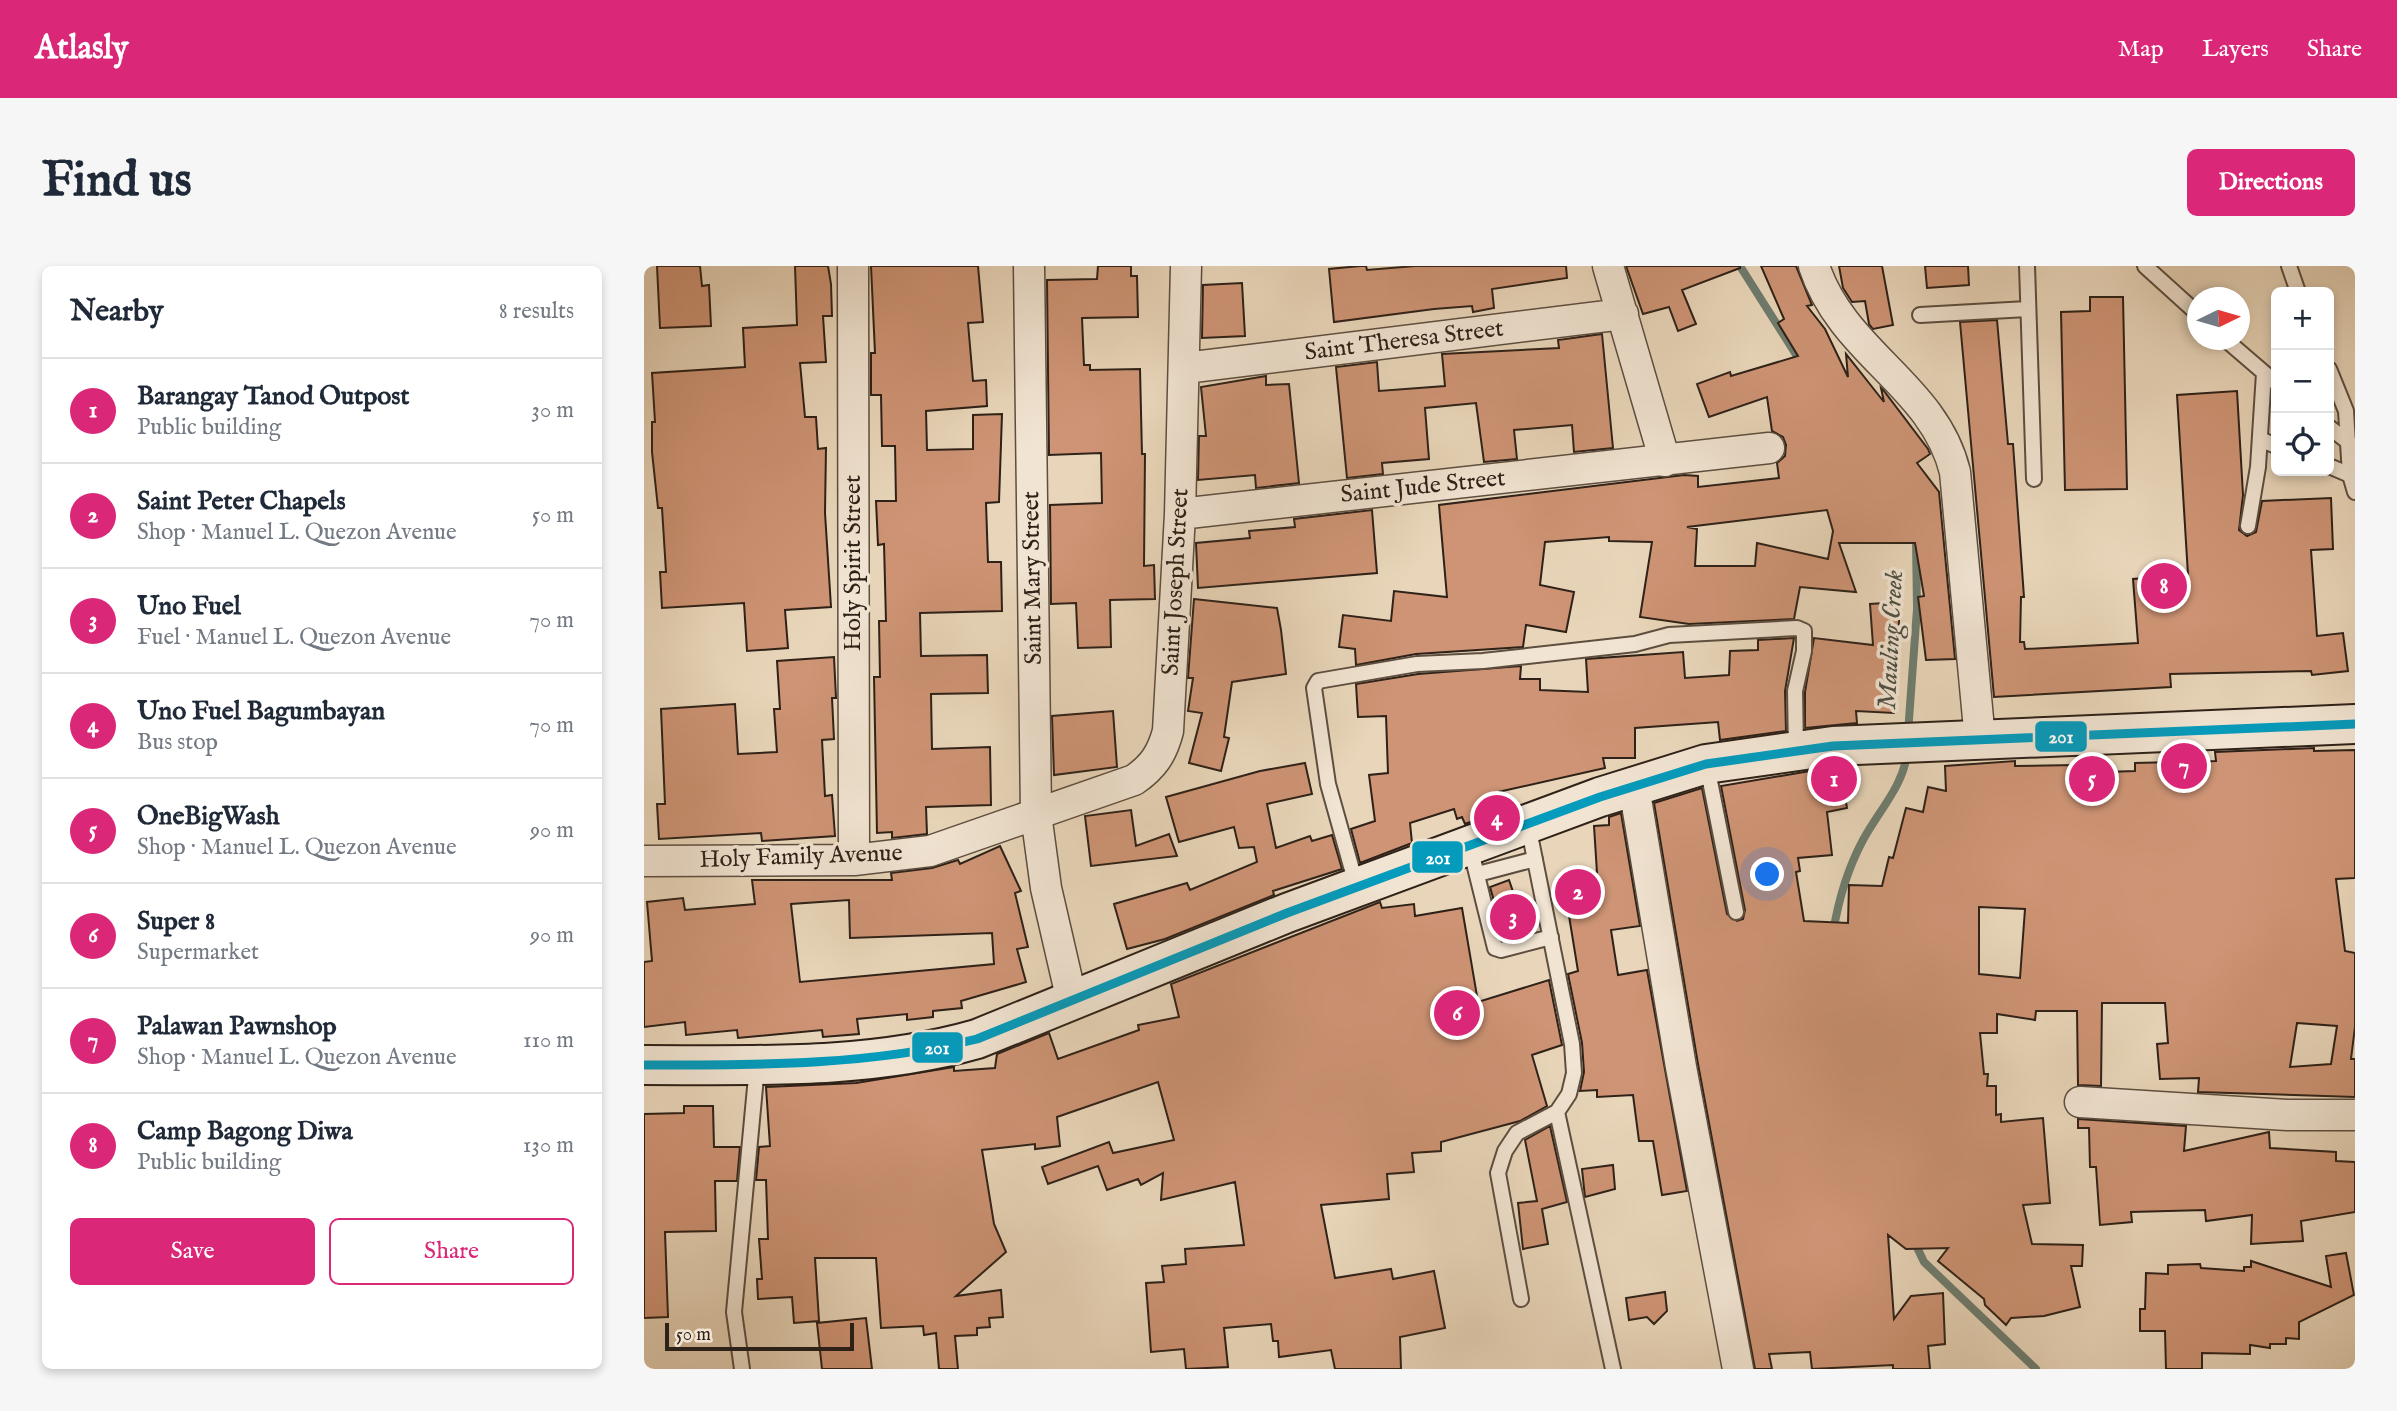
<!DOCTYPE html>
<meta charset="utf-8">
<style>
:root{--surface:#fff;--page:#f6f6f7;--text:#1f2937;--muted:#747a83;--line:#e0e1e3;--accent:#db2777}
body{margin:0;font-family:"IM FELL English",serif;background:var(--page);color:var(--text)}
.controls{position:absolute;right:21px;top:21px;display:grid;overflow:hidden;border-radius:10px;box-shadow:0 4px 10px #0003}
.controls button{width:63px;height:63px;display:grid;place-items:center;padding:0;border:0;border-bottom:2px solid var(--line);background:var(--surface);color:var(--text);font:35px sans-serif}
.compass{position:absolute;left:1543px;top:21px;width:63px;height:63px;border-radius:50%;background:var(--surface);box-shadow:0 4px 10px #0003;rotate:85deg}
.scale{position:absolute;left:21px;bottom:18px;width:189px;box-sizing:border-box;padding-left:7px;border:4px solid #2e2118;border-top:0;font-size:19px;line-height:24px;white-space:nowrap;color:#2e2118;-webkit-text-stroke:5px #f1e4d2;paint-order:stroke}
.you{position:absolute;left:1124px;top:609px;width:24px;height:24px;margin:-18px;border:5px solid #fff;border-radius:50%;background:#1a73e8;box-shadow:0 0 0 10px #1a73e833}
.badge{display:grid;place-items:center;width:46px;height:46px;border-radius:50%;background:var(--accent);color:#fff;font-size:23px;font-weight:700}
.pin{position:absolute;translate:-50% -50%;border:4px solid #fff;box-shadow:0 2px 7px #0006}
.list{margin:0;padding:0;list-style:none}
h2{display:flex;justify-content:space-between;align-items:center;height:91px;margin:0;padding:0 28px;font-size:30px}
h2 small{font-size:23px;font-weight:400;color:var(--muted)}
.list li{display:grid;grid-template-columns:46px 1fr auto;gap:21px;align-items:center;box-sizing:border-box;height:105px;padding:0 28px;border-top:2px solid var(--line)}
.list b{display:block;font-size:26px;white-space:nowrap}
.list p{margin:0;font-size:23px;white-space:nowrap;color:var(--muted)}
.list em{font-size:23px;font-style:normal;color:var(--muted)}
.actions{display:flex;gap:14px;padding:21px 28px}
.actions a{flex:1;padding:16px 0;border:2px solid var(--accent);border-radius:10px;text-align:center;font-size:24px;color:var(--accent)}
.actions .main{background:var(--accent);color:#fff}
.icon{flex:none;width:38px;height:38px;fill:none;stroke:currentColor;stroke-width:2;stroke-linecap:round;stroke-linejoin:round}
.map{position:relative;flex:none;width:1711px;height:1103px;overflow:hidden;border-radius:10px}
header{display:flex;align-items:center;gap:42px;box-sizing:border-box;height:98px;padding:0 35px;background:var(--accent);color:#fff}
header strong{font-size:33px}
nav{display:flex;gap:38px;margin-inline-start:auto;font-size:24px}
.intro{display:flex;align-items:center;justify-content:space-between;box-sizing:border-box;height:168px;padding:0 42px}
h1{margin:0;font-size:49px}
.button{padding:18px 32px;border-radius:10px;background:var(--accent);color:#fff;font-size:24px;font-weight:700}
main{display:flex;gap:42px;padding:0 42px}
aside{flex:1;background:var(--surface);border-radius:10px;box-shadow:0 4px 10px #0003}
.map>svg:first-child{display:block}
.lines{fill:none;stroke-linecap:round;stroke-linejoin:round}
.stream{stroke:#6e7d70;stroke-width:8}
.building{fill:#ce9475;stroke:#2e2118;stroke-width:2;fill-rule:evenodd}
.service-casing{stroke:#5d4e40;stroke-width:18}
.minor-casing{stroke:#5d4e40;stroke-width:33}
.secondary-casing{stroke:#2e2118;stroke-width:42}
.service{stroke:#f1e4d2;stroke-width:14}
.minor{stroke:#f1e4d2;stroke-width:30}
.secondary{stroke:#f1e4d2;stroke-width:38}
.bus-1-casing{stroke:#f1e4d2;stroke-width:14}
.bus-1{stroke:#059bbc;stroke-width:9}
.labels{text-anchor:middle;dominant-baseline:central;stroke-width:7;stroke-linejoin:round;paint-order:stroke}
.street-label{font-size:24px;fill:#2e2118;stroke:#f1e4d2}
.water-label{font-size:26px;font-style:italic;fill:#4e4f44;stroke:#f1e4d2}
.line-badge{stroke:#f1e4d2;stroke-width:2.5}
.badge-label{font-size:19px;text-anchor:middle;font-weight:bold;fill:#fff}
</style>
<header>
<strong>Atlasly</strong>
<nav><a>Map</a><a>Layers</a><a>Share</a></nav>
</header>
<div class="intro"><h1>Find us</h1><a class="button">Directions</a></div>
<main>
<aside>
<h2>Nearby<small>8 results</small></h2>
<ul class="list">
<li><span class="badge">1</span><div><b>Barangay Tanod Outpost</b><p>Public building</p></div><em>30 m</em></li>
<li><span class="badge">2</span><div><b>Saint Peter Chapels</b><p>Shop · Manuel L. Quezon Avenue</p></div><em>50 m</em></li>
<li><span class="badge">3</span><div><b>Uno Fuel</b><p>Fuel · Manuel L. Quezon Avenue</p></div><em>70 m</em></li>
<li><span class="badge">4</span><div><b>Uno Fuel Bagumbayan</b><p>Bus stop</p></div><em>70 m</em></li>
<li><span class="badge">5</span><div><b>OneBigWash</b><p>Shop · Manuel L. Quezon Avenue</p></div><em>90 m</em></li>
<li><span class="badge">6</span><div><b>Super 8</b><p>Supermarket</p></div><em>90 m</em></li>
<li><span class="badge">7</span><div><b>Palawan Pawnshop</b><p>Shop · Manuel L. Quezon Avenue</p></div><em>110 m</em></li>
<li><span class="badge">8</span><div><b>Camp Bagong Diwa</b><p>Public building</p></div><em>130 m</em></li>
</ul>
<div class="actions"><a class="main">Save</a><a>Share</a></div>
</aside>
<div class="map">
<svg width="1711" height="1103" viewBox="0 0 1711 1103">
<rect width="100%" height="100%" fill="#e9d6ba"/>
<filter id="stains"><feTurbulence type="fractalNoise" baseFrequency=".00286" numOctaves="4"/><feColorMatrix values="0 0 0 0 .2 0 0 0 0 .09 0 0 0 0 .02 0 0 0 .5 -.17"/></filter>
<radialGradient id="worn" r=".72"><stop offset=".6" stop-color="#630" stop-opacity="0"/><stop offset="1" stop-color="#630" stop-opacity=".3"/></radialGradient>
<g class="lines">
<path class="stream" d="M1096 0 1158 98
M1264 467 1273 343 1272 274
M1189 667C1194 636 1204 602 1219 574 1234 546 1260 519 1263 487
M1269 973 1280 996 1392 1103"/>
</g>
<path class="building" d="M13 0H56L58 20 65 19 67 60 16 62Z
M151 0H184L187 18 188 50H179L182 96 156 97 161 151H172L174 183 182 182 181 247 187 341 141 344 144 382 103 385 100 337 18 342 16 306H22L18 242H14L8 186V156H11L8 107 101 101 99 62 153 59Z
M227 0H334L339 56 324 57 329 115 342 114 343 140 282 145 283 184 329 183V149L358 148 355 236 342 237 344 296H357L358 345 276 347 277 390 343 389 344 427 287 428 288 483 346 481 347 539 282 541 283 568 248 572V566L233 567 230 411H236L235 355H242L240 278 234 279 232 235H252L251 180H238L237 129H227V87H231Z
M454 0H487V10H493L494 51 438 52 440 99H446V104L496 103 498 188H501L500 300 510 299 511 333 466 334 467 381 434 382 432 337 407 338 406 239 458 237 457 187 405 189 403 14 453 13Z
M716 0H722L723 4 771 0H922L923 12 848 23 850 42 829 46 828 40 790 43 690 56 685 3Z
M982 0H1096V2L1038 24 1052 58 1034 65 1025 41 999 48Z
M1117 0H1152L1168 39 1163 40 1181 63 1204 111 1202 88 1240 136 1237 122 1240 125 1284 183 1286 188 1273 197 1295 226 1311 393 1282 394 1274 331 1280 330 1271 277H1195L1212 326 1156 321 1150 353 1045 358 996 351 1008 276 965 275V271L901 276 896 319 930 326 922 366 882 359 879 381 772 388 712 399 711 383 695 381 699 349 747 355 750 325 803 331 795 239 1040 209 1054 210V221L1135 212 1133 197 1141 190 1142 179 1139 171 1128 165 1123 131 1065 151 1053 118 1086 106 1087 110 1154 90 1134 57 1140 53ZM1183 244 1189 265 1184 293 1113 277 1111 300H1051L1053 263 1043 261Z
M1195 0H1238L1249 59 1229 63 1225 58 1221 35 1208 36 1199 22Z
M1281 0H1324L1325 19 1283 22Z
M598 17 601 70 558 72 559 19Z
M1446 31H1479L1483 223 1421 224 1417 46 1446 45Z
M1353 54 1364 178H1369L1380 331H1377L1376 376H1380L1381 383 1494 377 1489 313 1544 309 1533 129 1593 125 1599 229 1595 264 1603 270 1612 266 1618 235 1687 232 1689 283 1667 284 1673 370 1699 367 1704 405 1668 409 1667 405 1526 408 1527 421 1350 431 1316 56Z
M958 68 969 182 930 186 928 159 870 164 873 193 840 196 832 137 781 142 785 193 738 197 739 208 703 212 692 101 733 96 735 125 801 120 798 88 915 82 914 74Z
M622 110V119L645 118 655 217 612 222 611 209 554 214 555 170H562L557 121Z
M728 244 733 307 554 322 552 277 606 272 605 265 651 261 650 253Z
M550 333 633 342 637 364 642 408 588 416 580 471 585 472 577 505 545 497 558 447 544 445 549 412H544Z
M1256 336 1250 447 1212 445 1213 457 1161 462V426L1170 372 1229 379 1226 338Z
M1150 372 1141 425 1142 465 1076 474 1074 456 991 462V492H959L961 502 845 528 851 547 821 558 818 551 813 553 810 543 766 557 768 577 716 597 707 563 731 555 725 509 744 507 742 450 714 451 712 418 774 408 877 400 876 413H896V424L944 426 942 393 1039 386 1041 412 1085 409 1086 385 1114 384V374Z
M190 391 192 432H188L190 473 178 474 181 530 188 529 191 570 118 575 117 567 15 573 13 538H21L17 443 91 438 94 488 133 486 130 443H136L133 395Z
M469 445 473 501 410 509 408 450Z
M1670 482V485L1711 484V612L1692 613 1701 685 1711 687V761L1707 793H1711V831L1554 826 1555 812 1516 813 1513 778 1524 777 1521 737H1458L1457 820 1434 819 1433 745H1392L1391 754 1353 748V767H1336L1340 808H1344L1343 820H1352V849L1357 848V856L1399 852 1406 937 1379 939 1388 978 1439 979 1438 1000H1427L1436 1041 1400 1050 1367 1052 1362 1059 1341 1039 1340 1033 1294 995 1304 982 1262 983 1244 969 1250 1053 1267 1030 1299 1027 1301 1078 1284 1080 1286 1103H1249V1099L1168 1103 1166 1086 1125 1088 1128 1103H1111L1054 798 1010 537 1058 522 1083 648 1093 655 1099 653 1101 644 1077 520 1172 504 1173 511 1197 506 1203 542 1183 546 1188 589 1154 592 1156 605 1152 606 1160 655 1204 657 1205 619 1238 620 1245 591 1249 592 1262 542 1279 546 1284 521 1302 525 1301 500 1371 495V500L1431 499V507L1491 505V497L1572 495 1571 486ZM1335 641 1381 643 1376 712 1335 708ZM1653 757 1693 760 1687 798 1646 801Z
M661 497 668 528 623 538 632 582 666 570 668 575 688 569 698 603 629 625 630 629 521 673 483 683 470 638 543 617 546 624 613 596 610 581 595 582 590 561 535 576 522 531 616 505Z
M487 544 492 580 525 568 533 590 447 600 441 550Z
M977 547 996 660 967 664 974 709 1003 704 1043 925 1018 929 1009 875H995L989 829 953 831V824L936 825 940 806 938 777 924 708 934 705 919 613 953 607 950 560 965 559V551Z
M356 580 377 625 371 627 384 681 373 683 382 716 317 735 318 742 289 745V751L263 754V748L213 753 215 768 179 771 178 764 94 772 93 764 42 769 41 756 0 761V696L8 695 3 636 39 632 41 644 111 638 108 614H248L247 607 288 602 314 594 316 598ZM205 634 206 672 348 667 350 698 156 716 147 638Z
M865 614 883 666 861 673 846 621Z
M736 636 738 642 770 638 771 650 818 642 834 736 905 714 918 779 888 789 903 840 876 855 797 876V885L768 887 770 906 743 908 745 933 677 939 691 1012 747 1003 749 1013 790 1005 801 1062 756 1071 757 1103H691L687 1084 635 1091 634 1075H629L627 1058 580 1062 584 1101 542 1103 540 1083 507 1086 502 1017 520 1016 518 1000 542 998 541 983 600 979 591 916 517 934 519 907 497 919 494 913 463 924 454 900 404 918 398 901 465 876 469 887 530 874 514 816 413 851 416 880 391 883V878L338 884 350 958 362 986 312 1030 357 1024 359 1051 345 1052 346 1061 333 1062V1069L311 1070 314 1103H295L292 1067 280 1069 279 1060 237 1062 232 992H171L175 1055 150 1057 148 1031 114 1033 113 1013H118L115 973H124L122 914H112L115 881 126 880 122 821 212 817 310 801V805L351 802 353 788 405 767 414 793 495 764 494 759 535 751 527 718Z
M40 840H69L70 881H96L93 915H71L72 965 21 966 24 1051 0 1052V848L40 847Z
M1434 853 1542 860 1540 885 1625 866 1626 882 1692 886V895L1711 896V946L1657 955 1659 975 1607 978 1608 949 1562 955 1561 944 1487 946 1488 956 1456 959 1452 901H1446L1445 862H1434Z
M906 860 923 936 898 943 904 978 879 983 874 937 893 935 881 874Z
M969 899 971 923 941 931 938 903Z
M1702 987 1710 1029 1655 1056V1073L1642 1072V1078H1626V1082L1606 1079V1088L1558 1087V1103H1522L1521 1065H1496V1043H1501L1502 1007 1524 1008V999L1556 998 1557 1002 1600 1005V1001H1607V995L1687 1021 1682 990Z
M1021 1026 1023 1045 1010 1058 1003 1051 985 1054 982 1032Z
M222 1052 228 1103H178L173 1057Z"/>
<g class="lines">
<g class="service-casing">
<path id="service" d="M1383 0 1390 213
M1501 0 1554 48
M1645 0 1654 26
M1276 49 1383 43
M1582 74 1632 117
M1685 103 1702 145 1706 209 1711 226
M1685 161 1708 179
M1616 173 1632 180
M1685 200 1706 209
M1604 260 1614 201 1620 107
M1063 500 1092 646
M826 581 851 682 857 684 907 671
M834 608 891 593
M712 618 684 518 670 422 674 415 773 398 839 395 991 378 1025 369 1153 362 1160 365V385L1151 425 1152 483
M913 846 969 1103
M877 1033 854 907 861 885 873 867 913 846 925 828 930 807 928 778 884 559
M98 1103 90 1046 113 800"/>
</g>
<g class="minor-casing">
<path id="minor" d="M209 0 210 594
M385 0 392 548 402 622 428 735
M964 0 1021 195
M1170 0C1199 88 1290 119 1311 206L1336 474
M541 102 979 48
M536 248 1125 182
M990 521 1037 801 1094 1103
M0 595 210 594 286 585 490 514C509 501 518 488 524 465L536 248 542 0
M1436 836 1643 849H1711"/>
</g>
<g class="secondary-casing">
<path id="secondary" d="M0 799C112 799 224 804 333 773L643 647 956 531 1062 498 1189 480 1711 458"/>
</g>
<use href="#service" class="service"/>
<use href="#minor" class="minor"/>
<use href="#secondary" class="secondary"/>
<g class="bus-1-casing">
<path id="bus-1" d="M0 799C113 799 223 800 333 773L643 647 956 531 1062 498 1189 480 1711 458"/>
</g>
<use href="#bus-1" class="bus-1"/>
</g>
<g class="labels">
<g class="street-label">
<text transform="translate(760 75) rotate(-7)">Saint Theresa Street</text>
<text transform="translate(779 221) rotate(-6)">Saint Jude Street</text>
<text transform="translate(209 297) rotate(-90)">Holy Spirit Street</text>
<text transform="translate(389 312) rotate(-91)">Saint Mary Street</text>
<text transform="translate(532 316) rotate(-87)">Saint Joseph Street</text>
<text transform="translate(157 591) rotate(-2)">Holy Family Avenue</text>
</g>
<g class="water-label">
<text transform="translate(1247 374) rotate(-87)">Mauling Creek</text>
</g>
</g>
<g class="line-badge">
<rect x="1390" y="454" width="54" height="33" rx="7" fill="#059bbc"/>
<rect x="767" y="574" width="53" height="34" rx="7" fill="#059bbc"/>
<rect x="267" y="765" width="53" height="33" rx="7" fill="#059bbc"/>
</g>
<g class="badge-label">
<text x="1417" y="477">201</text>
<text x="794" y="598">201</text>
<text x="293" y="788">201</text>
</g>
<rect width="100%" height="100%" filter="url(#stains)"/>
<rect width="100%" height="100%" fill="url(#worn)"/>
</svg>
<div class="controls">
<button>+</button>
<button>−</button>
<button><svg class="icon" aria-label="locate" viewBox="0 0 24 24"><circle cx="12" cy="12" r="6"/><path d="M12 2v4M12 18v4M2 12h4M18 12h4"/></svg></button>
</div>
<svg class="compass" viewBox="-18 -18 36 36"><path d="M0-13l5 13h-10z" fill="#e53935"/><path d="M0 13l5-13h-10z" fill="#747a83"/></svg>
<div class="scale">50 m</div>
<div class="you"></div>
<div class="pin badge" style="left:1190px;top:513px">1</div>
<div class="pin badge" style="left:934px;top:626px">2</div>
<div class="pin badge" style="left:869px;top:651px">3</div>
<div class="pin badge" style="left:853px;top:552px">4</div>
<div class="pin badge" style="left:1448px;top:513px">5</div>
<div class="pin badge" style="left:813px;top:747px">6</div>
<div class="pin badge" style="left:1540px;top:500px">7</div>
<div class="pin badge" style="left:1520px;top:320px">8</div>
</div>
</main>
